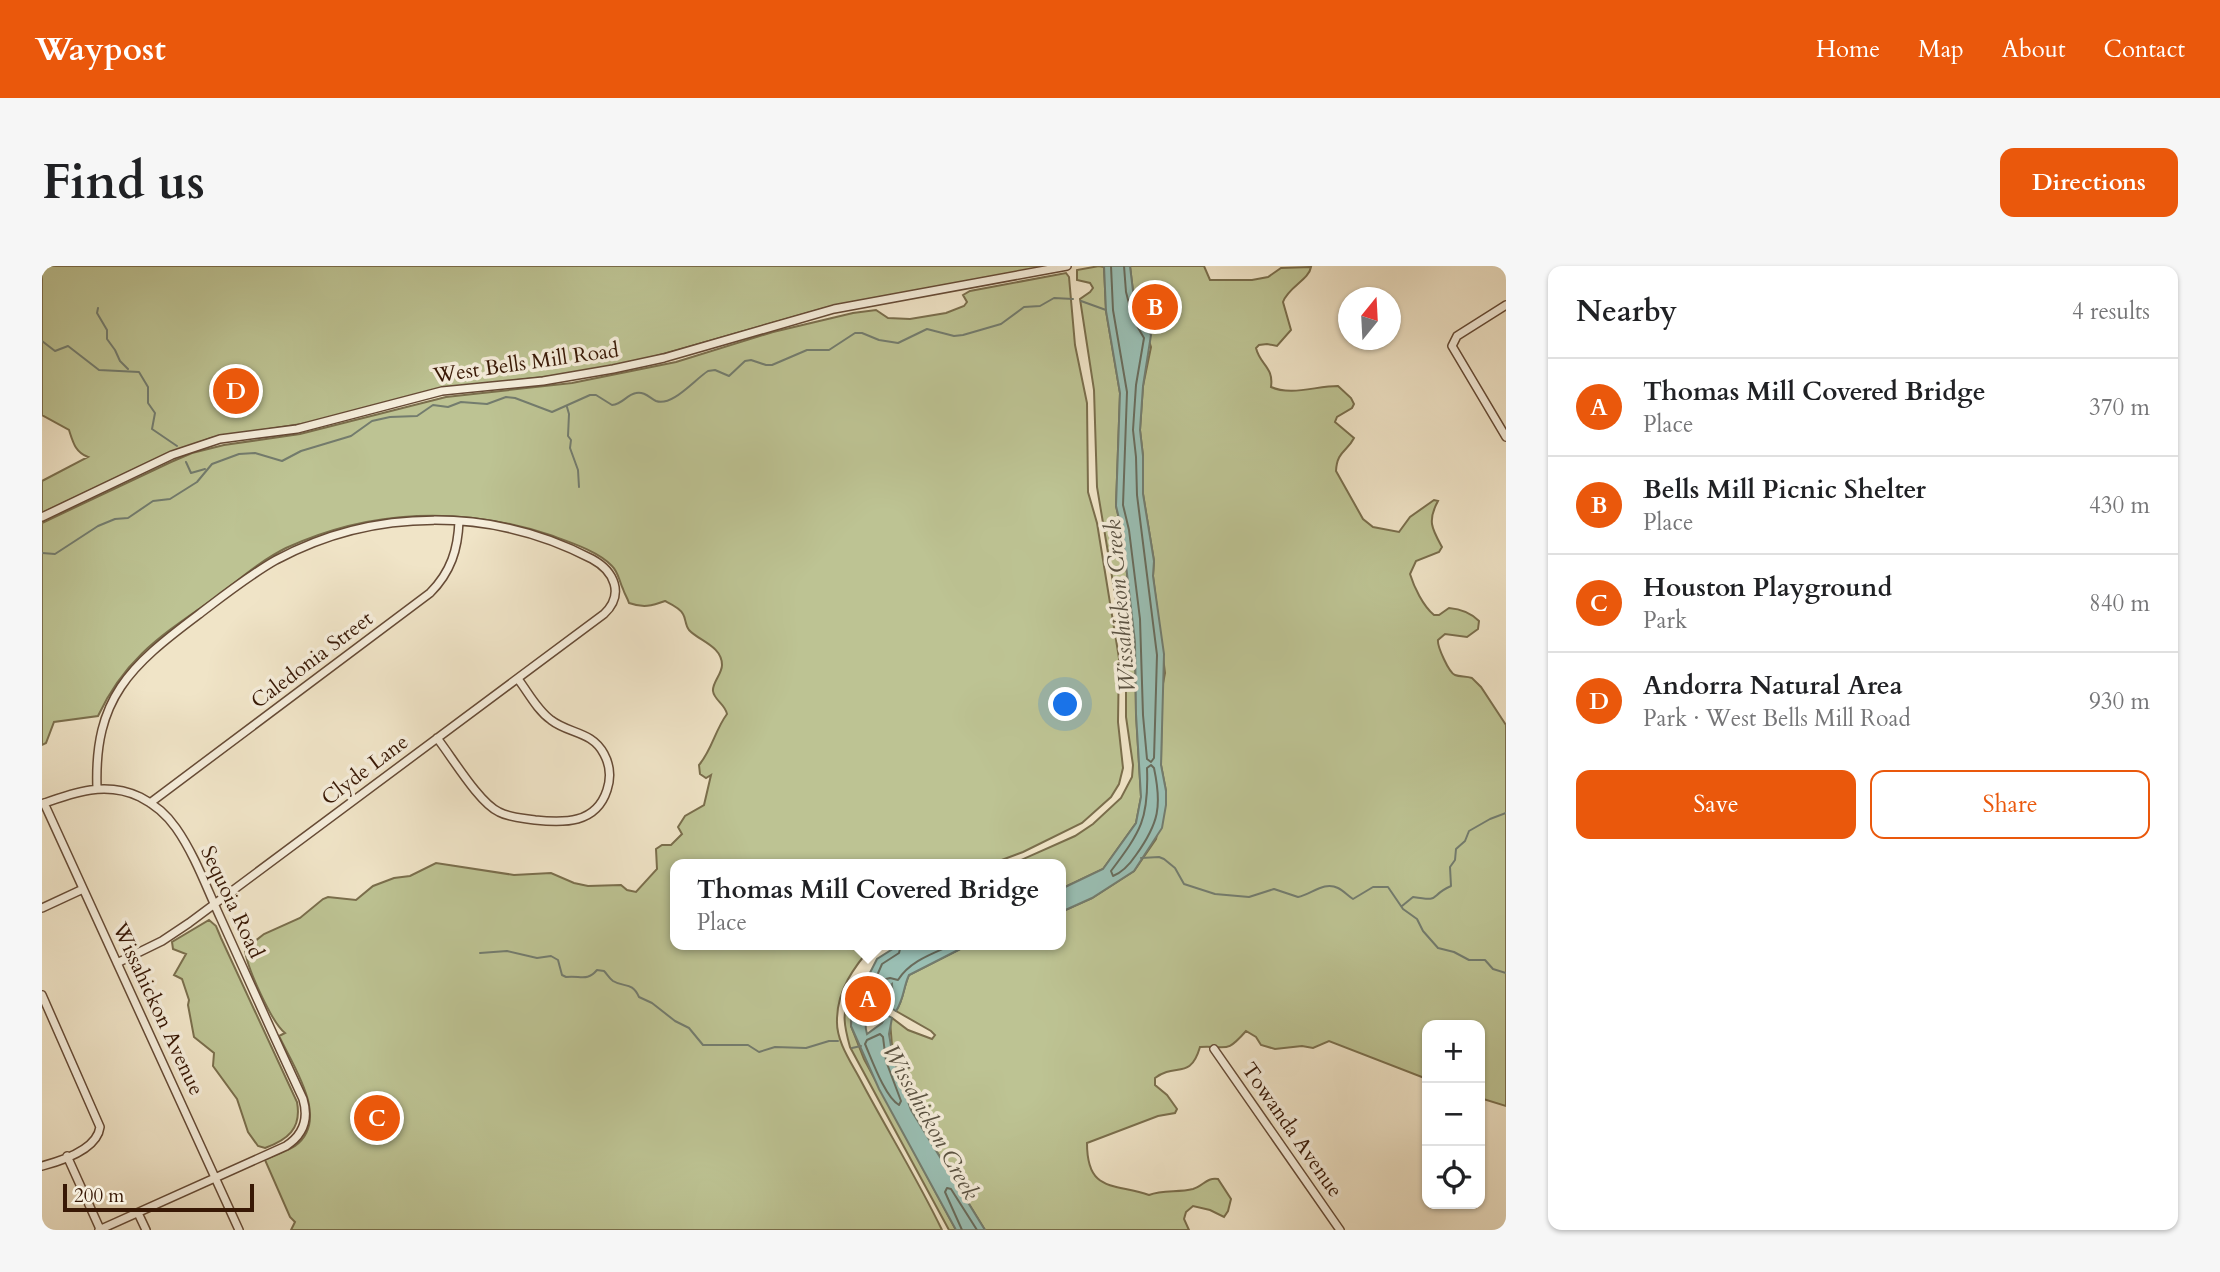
<!DOCTYPE html>
<meta charset="utf-8">
<style>
:root{--surface:#fff;--page:#f6f6f6;--text:#202124;--muted:#757577;--line:#e0e0e0;--accent:#ea580c}
body{margin:0;font-family:Cardo,serif;background:var(--page);color:var(--text)}
.controls{position:absolute;right:21px;bottom:21px;display:grid;overflow:hidden;border-radius:14px;box-shadow:0 2px 5px #0004}
.controls button{width:63px;height:63px;display:grid;place-items:center;padding:0;border:0;border-bottom:2px solid var(--line);background:var(--surface);color:var(--text);font:35px sans-serif}
.compass{position:absolute;left:1296px;top:21px;width:63px;height:63px;border-radius:50%;background:var(--surface);box-shadow:0 2px 5px #0004;rotate:18deg}
.scale{position:absolute;left:21px;bottom:18px;width:191px;box-sizing:border-box;padding-left:7px;border:4px solid #381805;border-top:0;font-size:19px;line-height:24px;white-space:nowrap;color:#381805;-webkit-text-stroke:5px #f5eddb;paint-order:stroke}
.you{position:absolute;left:1024px;top:439px;width:24px;height:24px;margin:-18px;border:5px solid #fff;border-radius:50%;background:#1a73e8;box-shadow:0 0 0 10px #1a73e833}
.badge{display:grid;place-items:center;width:46px;height:46px;border-radius:50%;background:var(--accent);color:#fff;font-size:23px;font-weight:700}
.pin{position:absolute;translate:-50% -50%;border:4px solid #fff;box-shadow:0 2px 7px #0006}
.popup{position:absolute;left:628px;top:593px;width:396px;height:91px;box-sizing:border-box;display:grid;place-content:center;border-radius:14px;background:var(--surface);filter:drop-shadow(0 2px 5px #0005);font-size:23px;white-space:nowrap;color:var(--muted)}
.popup b{font-size:26px;color:var(--text)}
.popup::after{content:'';position:absolute;left:50%;top:100%;margin-left:-14px;border:14px solid transparent;border-top-color:var(--surface)}
.list{margin:0;padding:0;list-style:none}
h2{display:flex;justify-content:space-between;align-items:center;height:91px;margin:0;padding:0 28px;font-size:30px}
h2 small{font-size:23px;font-weight:400;color:var(--muted)}
.list li{display:grid;grid-template-columns:46px 1fr auto;gap:21px;align-items:center;box-sizing:border-box;height:98px;padding:0 28px;border-top:2px solid var(--line)}
.list b{display:block;font-size:26px;white-space:nowrap}
.list p{margin:0;font-size:23px;white-space:nowrap;color:var(--muted)}
.list em{font-size:23px;font-style:normal;color:var(--muted)}
.actions{display:flex;gap:14px;padding:21px 28px}
.actions a{flex:1;padding:16px 0;border:2px solid var(--accent);border-radius:14px;text-align:center;font-size:24px;color:var(--accent)}
.actions .main{background:var(--accent);color:#fff}
.icon{flex:none;width:38px;height:38px;fill:none;stroke:currentColor;stroke-width:2;stroke-linecap:round;stroke-linejoin:round}
.map{position:relative;flex:none;width:1464px;height:964px;overflow:hidden;border-radius:14px}
header{display:flex;align-items:center;gap:42px;box-sizing:border-box;height:98px;padding:0 35px;background:var(--accent);color:#fff}
header strong{font-size:33px}
nav{display:flex;gap:38px;margin-inline-start:auto;font-size:24px}
.intro{display:flex;align-items:center;justify-content:space-between;box-sizing:border-box;height:168px;padding:0 42px}
h1{margin:0;font-size:49px}
.button{padding:18px 32px;border-radius:14px;background:var(--accent);color:#fff;font-size:24px;font-weight:700}
main{display:flex;gap:42px;padding:0 42px}
aside{flex:1;background:var(--surface);border-radius:14px;box-shadow:0 2px 5px #0004}
.map>svg:first-child{display:block}
.green{fill:#bdc393;stroke:#7a6e4c;stroke-width:2}
.water{fill:#9abfb4;stroke:#737c6e;stroke-width:2}
.lines{fill:none;stroke-linecap:round;stroke-linejoin:round}
.shore{stroke:#696c5c;stroke-width:2}
.stream{stroke:#737c6e;stroke-width:2}
.minor-casing{stroke:#664b36;stroke-width:10}
.minor{stroke:#f5eddb;stroke-width:7}
.labels{text-anchor:middle;dominant-baseline:central;stroke-width:7;stroke-linejoin:round;paint-order:stroke}
.street-label{font-size:21px;fill:#381805;stroke:#f5eddb}
.water-label{font-size:23px;font-style:italic;fill:#5a5242;stroke:#f5eddb}
</style>
<header>
<strong>Waypost</strong>
<nav><a>Home</a><a>Map</a><a>About</a><a>Contact</a></nav>
</header>
<div class="intro"><h1>Find us</h1><a class="button">Directions</a></div>
<main>
<div class="map">
<svg width="1464" height="964" viewBox="0 0 1464 964">
<rect width="100%" height="100%" fill="#f0e4c7"/>
<filter id="stains"><feTurbulence type="fractalNoise" baseFrequency=".00286" numOctaves="4"/><feColorMatrix values="0 0 0 0 .2 0 0 0 0 .09 0 0 0 0 .02 0 0 0 .5 -.17"/></filter>
<radialGradient id="worn" r=".72"><stop offset=".6" stop-color="#630" stop-opacity="0"/><stop offset="1" stop-color="#630" stop-opacity=".3"/></radialGradient>
<path class="green" d="M0 0H1007L783 42 600 94 529 108 403 122 266 157 169 172 116 192 0 247V215L46 191C33 186 31 176 27 164L0 149Z
M1057 0 1062 1 1064 45 1078 127 1074 240 1080 265 1093 376 1094 448 1099 531 1094 557 1061 603 1019 623 1018 598H970L1033 570 1051 558 1079 532 1090 511 1091 499 1084 451V394L1055 221 1052 124 1038 33 1048 26 1051 22 1048 17 1035 14V4Z
M1088 0H1162L1168 14H1210L1226 11 1239 2 1269 1C1267 14 1246 21 1241 36L1249 64 1235 80 1225 78 1217 79 1214 82C1218 99 1232 101 1229 121 1249 130 1274 120 1296 120L1309 132 1312 138 1310 142 1295 151 1293 156 1312 172C1305 186 1295 185 1294 205L1321 253 1331 261 1357 266 1368 251 1392 234 1396 235C1385 255 1390 263 1400 281L1397 286 1374 295 1368 308C1372 321 1381 340 1392 349H1397L1407 342C1419 343 1428 346 1437 355L1436 363 1425 371 1403 368 1396 374C1395 380 1407 407 1413 409 1418 411 1424 410 1430 412L1439 421 1464 459V840L1438 832V759H1385V813L1287 775 1271 782 1260 780 1233 783 1219 779 1214 771 1204 765C1183 789 1185 779 1158 781 1148 815 1134 796 1113 812V819L1125 829 1135 843 1133 847 1116 850 1045 877C1045 927 1072 917 1107 929 1121 923 1136 927 1151 923 1161 920 1165 911 1176 913L1189 933 1186 945 1182 951 1168 944 1151 940 1144 946 1142 953 1147 964H943L869 844 851 792 848 755 850 752 866 764 890 773 893 769 889 765 854 745C862 733 861 722 867 709L926 679H1018L1019 646 1050 632 1092 605 1114 573 1124 525 1119 499 1120 423 1123 407 1111 310 1112 295 1101 228V190L1098 164 1101 120 1109 81 1091 25Z
M1024 7 1027 11 1033 79 1045 137 1046 226 1055 257 1077 392 1076 456 1081 502 1077 518 1069 531 1040 557 981 586 949 598H634V679H831C812 701 795 724 795 754 794 775 809 796 818 813 845 864 875 912 900 964H249L253 956 248 951 223 894C232 889 244 886 253 880 289 854 251 800 237 770L243 767C230 757 204 700 203 683L222 668 258 652 281 633 286 631 314 634 331 620 352 612 368 610 394 597 472 609 509 607 532 617 546 620 579 619 585 624 594 626 615 603 614 583 620 579H629L640 568 636 561 643 550 662 539 669 509 664 512 658 508 657 499C670 484 673 464 685 448 683 438 672 434 671 425 670 417 680 408 680 399 680 380 657 375 647 364 643 359 644 353 641 348 638 342 629 338 623 335 610 340 601 342 587 337 585 331 583 329 581 323 577 315 577 307 570 300 556 285 527 276 508 269 420 240 329 243 244 282 218 295 197 314 174 331 122 368 84 390 56 450L12 456 4 477 0 479V257L129 196 150 187 182 179 258 168 404 131 530 117 634 96 731 66 811 47 834 44 846 52 868 53 904 47 922 40 925 36 921 29 928 25Z
M167 654 174 660 179 672 255 836C260 863 245 874 223 882L216 880 206 866 195 833 171 800 172 787 152 771 146 739 147 734 140 713 132 709 144 688 131 683 130 676Z
M810 728 815 732 810 742 809 760 822 793 914 964H907L808 781C803 763 798 744 810 728Z"/>
<path class="water" d="M1062 0H1088L1091 25 1098 51 1109 69 1101 120 1098 164 1101 190V228L1112 295 1111 310 1122 388 1119 499 1124 525V539L1120 562 1092 605 1050 632 1019 646V623L1061 603 1094 557 1099 531 1094 448 1093 376 1080 265 1074 240 1078 127 1064 45Z
M857 679H926L867 709C861 722 862 733 854 745L849 742 851 734 850 718 842 724 837 723 830 726C826 740 821 755 825 768L840 757 845 749 850 752 847 768 851 792 869 844 943 964H914L837 823 809 760 810 742 835 693Z"/>
<g class="lines">
<path class="shore" d="M1069 0 1071 44 1085 126 1081 239 1087 264 1098 353 1101 449 1105 493 1109 496 1112 492 1115 389 1095 229 1094 191 1091 164 1094 119 1102 72 1091 53 1084 26 1082 0
M1109 499 1112 502C1120 540 1117 557 1094 589 1088 598 1081 606 1071 610L1069 605C1099 565 1107 553 1105 502Z
M859 679 857 687 840 698 834 712 836 715 848 712 856 714C868 695 890 688 910 679
M838 768 841 771 844 795 859 835 857 839C843 831 830 794 823 778L825 774Z
M920 964 903 926 905 922 909 923 935 964"/>
<path class="stream" d="M1039 35 1064 44
M56 42 55 47 65 64V73L73 84 78 95 86 103
M0 75 13 85 26 80 57 104 97 106 106 121V137L113 147 110 163 135 180
M525 141 527 148 526 170 529 174 528 182 536 204 537 221
M144 196 149 207 163 203
M0 287 13 288 56 260 73 253 86 252 111 235 128 233 155 216 170 198 197 188 213 187 240 195 259 185 309 170 330 155 348 151 375 150 391 139 406 141 419 136 445 138 464 131 473 132 510 146 548 129H554L570 139C581 138 584 129 594 127 602 125 608 132 614 135 630 141 652 114 666 105L673 104 687 110 703 95 709 94 724 99H730L765 84H787L813 67H820L837 74 856 77 885 63 912 70 921 69 959 58 982 41 998 40 1012 32 1031 33
M1099 592 1117 591 1122 593 1133 602 1142 618 1173 628 1207 631 1232 623 1256 631C1270 628 1282 615 1296 622 1302 625 1306 630 1311 633L1331 621H1346L1361 643 1375 653 1381 665 1396 682 1412 686 1427 694H1443L1451 703 1464 707
M1360 640 1371 631C1401 636 1386 630 1409 620L1408 601 1413 594 1414 583 1423 575 1427 565 1448 553 1464 547
M438 687 465 685 495 692 509 690 516 694 520 709 524 711C538 709 545 716 555 704L562 705C565 708 567 712 571 715 582 722 590 715 597 731L610 737 633 755 647 762 661 779H706L717 786 733 781 764 782 787 775H796
M810 782 819 780"/>
<g class="minor-casing">
<path id="minor" d="M1464 39 1415 70 1410 80 1464 171
M0 251 130 189 178 173 255 163 400 125 501 115 571 103 622 92 792 43 1025 0
M395 472C410 491 437 537 457 546 468 552 481 552 493 554 522 557 554 558 565 524 569 512 568 499 562 488 550 465 527 468 509 454 495 444 486 426 476 413
M55 522C52 432 88 400 156 349 181 330 206 310 234 294 332 241 451 241 550 293 572 305 583 328 562 348L147 657 120 675 75 697
M2 537 197 964
M108 537 388 327C409 306 416 283 417 255
M0 538C33 526 64 515 98 531 112 538 125 549 134 562 153 589 165 623 179 653 206 713 233 773 261 833 267 853 261 869 244 880L57 964
M0 642 41 623
M0 729 58 861C55 884 19 895 0 900
M1172 783 1298 964
M25 890 58 963
M96 947 104 964"/>
</g>
<use href="#minor" class="minor"/>
</g>
<g class="labels">
<g class="street-label">
<text transform="translate(484 97) rotate(-8)">West Bells Mill Road</text>
<text transform="translate(270 394) rotate(-37)">Caledonia Street</text>
<text transform="translate(323 504) rotate(-37)">Clyde Lane</text>
<text transform="translate(190 636) rotate(65)">Sequoia Road</text>
<text transform="translate(116 743) rotate(65)">Wissahickon Avenue</text>
<text transform="translate(1250 864) rotate(55)">Towanda Avenue</text>
</g>
<g class="water-label">
<text transform="translate(1078 340) rotate(-95)">Wissahickon Creek</text>
<text transform="translate(889 856) rotate(61)">Wissahickon Creek</text>
</g>
</g>
<rect width="100%" height="100%" filter="url(#stains)"/>
<rect width="100%" height="100%" fill="url(#worn)"/>
</svg>
<div class="controls">
<button>+</button>
<button>−</button>
<button><svg class="icon" aria-label="locate" viewBox="0 0 24 24"><circle cx="12" cy="12" r="6"/><path d="M12 2v4M12 18v4M2 12h4M18 12h4"/></svg></button>
</div>
<svg class="compass" viewBox="-18 -18 36 36"><path d="M0-13l5 13h-10z" fill="#e53935"/><path d="M0 13l5-13h-10z" fill="#757577"/></svg>
<div class="scale">200 m</div>
<div class="you"></div>
<div class="pin badge" style="left:826px;top:733px">A</div>
<div class="popup"><b>Thomas Mill Covered Bridge</b>Place</div>
<div class="pin badge" style="left:1113px;top:41px">B</div>
<div class="pin badge" style="left:335px;top:852px">C</div>
<div class="pin badge" style="left:194px;top:125px">D</div>
</div>
<aside>
<h2>Nearby<small>4 results</small></h2>
<ul class="list">
<li><span class="badge">A</span><div><b>Thomas Mill Covered Bridge</b><p>Place</p></div><em>370 m</em></li>
<li><span class="badge">B</span><div><b>Bells Mill Picnic Shelter</b><p>Place</p></div><em>430 m</em></li>
<li><span class="badge">C</span><div><b>Houston Playground</b><p>Park</p></div><em>840 m</em></li>
<li><span class="badge">D</span><div><b>Andorra Natural Area</b><p>Park · West Bells Mill Road</p></div><em>930 m</em></li>
</ul>
<div class="actions"><a class="main">Save</a><a>Share</a></div>
</aside>
</main>
